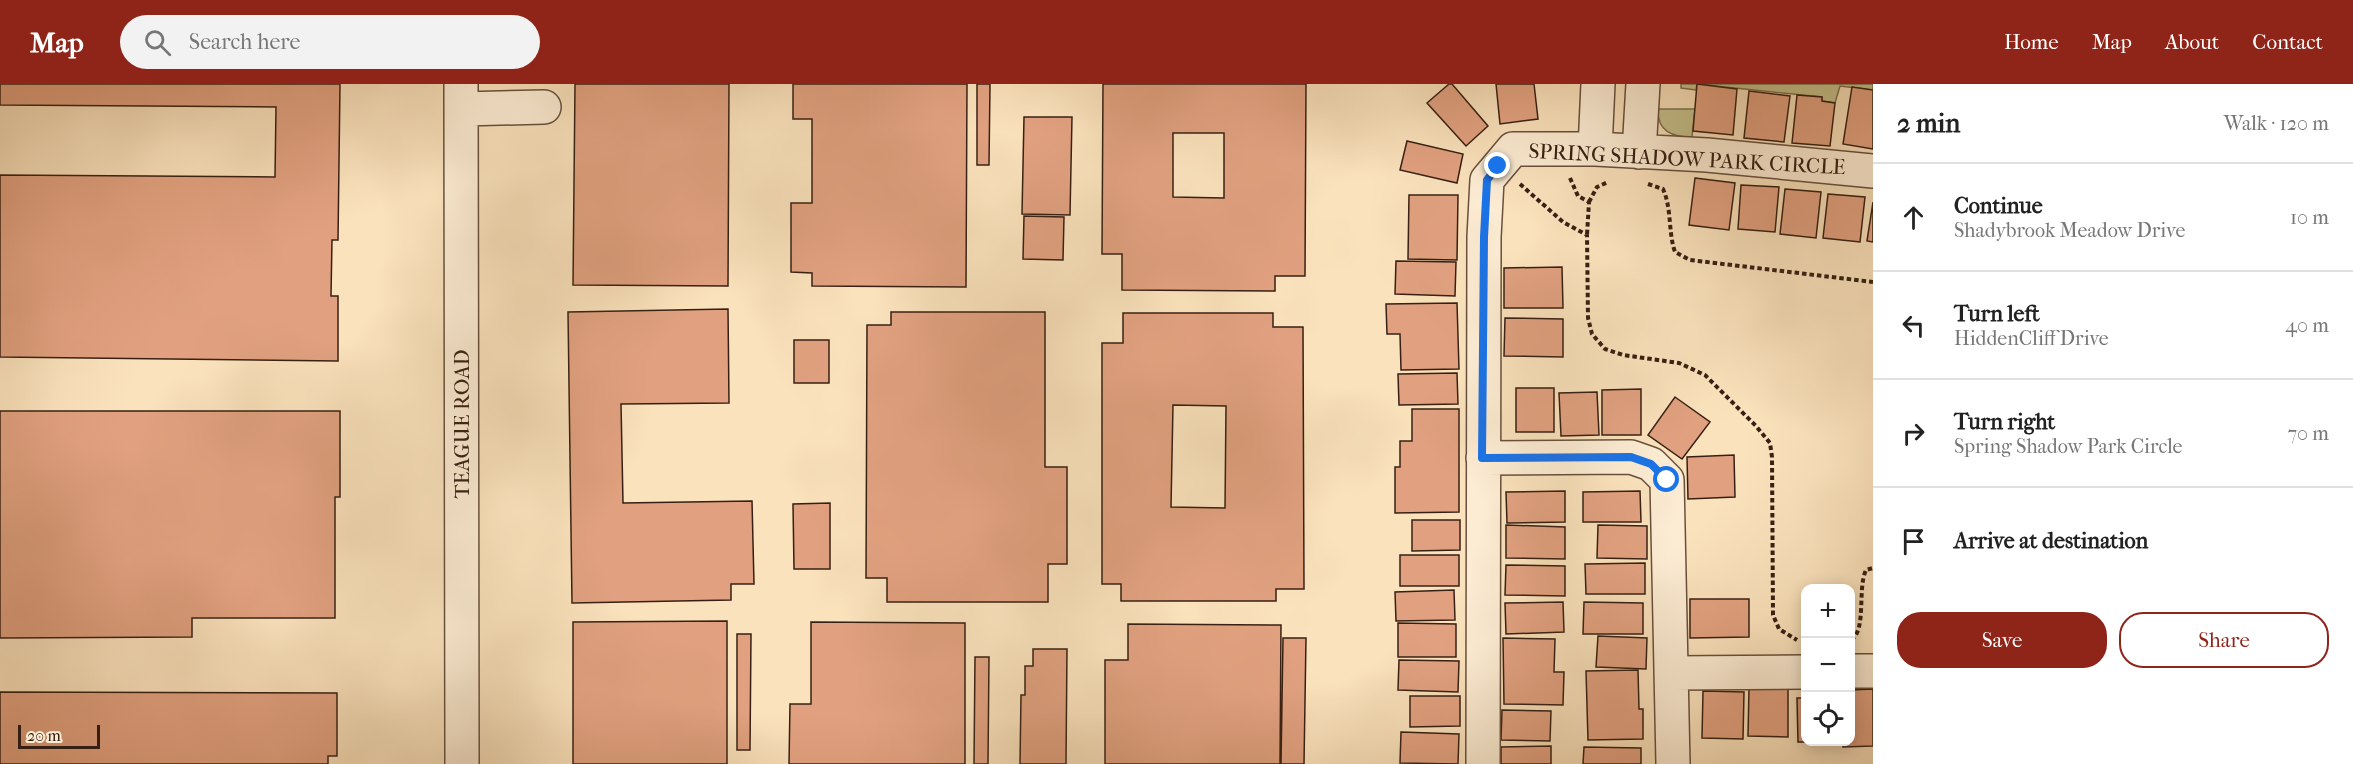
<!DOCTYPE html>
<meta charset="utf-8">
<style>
:root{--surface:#fff;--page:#f2f2f2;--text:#222;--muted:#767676;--line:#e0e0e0;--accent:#8f2418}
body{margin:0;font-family:"IM FELL French Canon",serif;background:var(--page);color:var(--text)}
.controls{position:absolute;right:18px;bottom:18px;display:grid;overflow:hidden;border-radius:12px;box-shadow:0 3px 15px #0003}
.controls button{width:54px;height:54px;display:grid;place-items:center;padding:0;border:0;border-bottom:2px solid var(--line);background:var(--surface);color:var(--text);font:30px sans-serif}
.scale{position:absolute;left:18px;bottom:15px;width:82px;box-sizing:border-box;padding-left:6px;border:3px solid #372013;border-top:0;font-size:16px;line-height:21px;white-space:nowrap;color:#372013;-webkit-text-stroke:4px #fcecd3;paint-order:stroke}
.stop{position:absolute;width:18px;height:18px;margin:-14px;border:4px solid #1a73e8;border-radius:50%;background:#fff}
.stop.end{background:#1a73e8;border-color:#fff;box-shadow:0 2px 6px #0008}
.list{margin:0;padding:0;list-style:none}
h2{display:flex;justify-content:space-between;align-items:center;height:78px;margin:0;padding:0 24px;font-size:26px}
h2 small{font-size:20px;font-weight:400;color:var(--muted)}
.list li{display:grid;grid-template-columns:39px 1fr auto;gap:18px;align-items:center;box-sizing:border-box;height:108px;padding:0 24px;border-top:2px solid var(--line)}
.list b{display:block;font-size:22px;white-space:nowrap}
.list p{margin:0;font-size:20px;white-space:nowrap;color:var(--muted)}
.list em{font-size:20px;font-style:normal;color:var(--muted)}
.actions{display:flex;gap:12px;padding:18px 24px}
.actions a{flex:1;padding:14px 0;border:2px solid var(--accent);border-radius:24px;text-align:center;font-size:21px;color:var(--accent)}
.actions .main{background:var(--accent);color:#fff}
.icon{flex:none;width:33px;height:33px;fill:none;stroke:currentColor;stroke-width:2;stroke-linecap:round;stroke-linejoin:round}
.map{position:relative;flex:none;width:1873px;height:680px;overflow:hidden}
header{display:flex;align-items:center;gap:36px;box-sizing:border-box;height:84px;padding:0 30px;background:var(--accent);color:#fff}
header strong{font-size:28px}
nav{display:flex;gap:33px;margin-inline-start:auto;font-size:21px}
.search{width:420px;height:54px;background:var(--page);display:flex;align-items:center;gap:15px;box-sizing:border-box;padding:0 21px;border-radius:33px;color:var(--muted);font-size:22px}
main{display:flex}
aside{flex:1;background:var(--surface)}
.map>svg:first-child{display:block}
.green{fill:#c5c18c;stroke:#7e7050;stroke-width:1.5}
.building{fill:#e1a180;stroke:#372013;stroke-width:1.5;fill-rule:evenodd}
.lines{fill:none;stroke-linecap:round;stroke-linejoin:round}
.minor-casing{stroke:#68503d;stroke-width:36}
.path{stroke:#372013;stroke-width:4;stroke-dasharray:4.5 3;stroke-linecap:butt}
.minor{stroke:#fcecd3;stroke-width:33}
.route{stroke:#1a73e8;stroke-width:8}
.labels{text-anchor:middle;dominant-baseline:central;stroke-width:6;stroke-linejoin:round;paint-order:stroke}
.street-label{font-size:21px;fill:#372013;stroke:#fcecd3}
</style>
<header>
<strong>Map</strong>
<div class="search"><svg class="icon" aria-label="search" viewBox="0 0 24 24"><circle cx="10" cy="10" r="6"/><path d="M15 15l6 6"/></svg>Search here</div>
<nav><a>Home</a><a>Map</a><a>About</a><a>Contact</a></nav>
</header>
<main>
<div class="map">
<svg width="1873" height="680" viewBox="0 0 1873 680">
<rect width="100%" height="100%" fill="#fae2bc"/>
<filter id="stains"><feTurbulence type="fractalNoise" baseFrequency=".00333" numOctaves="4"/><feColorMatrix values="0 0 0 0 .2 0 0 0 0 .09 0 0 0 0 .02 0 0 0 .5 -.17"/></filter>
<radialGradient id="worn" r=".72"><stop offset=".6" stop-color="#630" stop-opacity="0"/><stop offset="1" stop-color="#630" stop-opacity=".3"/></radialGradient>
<path class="green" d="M1681 0H1873V6L1840 2 1835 19 1822 17V13L1697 0 1696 6 1681 4Z
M1658 25H1695L1692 53C1673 53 1657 48 1658 25Z"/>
<path class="building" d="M0 0H340L338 156H332L331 212H338V277L0 273V91L275 93 276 23 0 21Z
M575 0H729L728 202 573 201Z
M793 0H967L966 203 812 202V189L791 188V119H812V35H793Z
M977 0H990L989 81H977Z
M1103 0H1306L1305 192H1275V207L1122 206V170H1102ZM1173 49H1224V114L1173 113Z
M1449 0H1452L1488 42 1466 62 1427 19Z
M1496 0H1534L1538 35 1500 40Z
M1697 0 1737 5 1733 51 1693 47Z
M1852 3 1873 6V65L1843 60Z
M1749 7 1790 12 1784 58 1744 54Z
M1797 11 1822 13V17L1835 19 1830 62 1792 59Z
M1024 33H1072L1070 131 1022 130Z
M1407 57 1463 70 1457 99 1400 86Z
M1695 94 1735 99 1729 146 1689 141Z
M1741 101 1779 103 1775 148 1738 145Z
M1785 105 1821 108 1816 154 1780 150Z
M1828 110 1865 113 1860 158 1823 154Z
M1409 111H1458L1457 176 1408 175Z
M1873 118V158L1867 157Z
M1024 132 1064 133 1063 176 1023 175Z
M1396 177 1456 178 1455 212 1395 210Z
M1562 183 1563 224H1504V184Z
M1457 219 1459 285 1401 286 1400 250H1387L1386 220Z
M728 225 729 319 621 320 623 419 752 417 754 500H731V516L572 519 568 228Z
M891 228H1045V383H1067V480H1048V518H887V494H866L867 241H891Z
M1123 229H1273V243H1303L1304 505H1276V517H1121V500H1102V259H1123ZM1173 321 1226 322 1225 424 1171 423Z
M1505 234 1563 235V273L1504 272Z
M794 256H829V299H794Z
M1457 289 1458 320 1399 321 1398 290Z
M1516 304H1554V348H1516Z
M1641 305V351H1602V306Z
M1597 308 1599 351 1561 352 1559 309Z
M1675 313 1710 338 1682 375 1648 351Z
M1412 325H1459V428L1395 429V383H1400V357H1412Z
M0 327H340V413H335V534H192V553L0 554Z
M1734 371 1735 413 1688 415 1687 373Z
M1565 407V438L1507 439 1506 408Z
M1640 407 1641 438H1583V408Z
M830 419V485H794L793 420Z
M1412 436H1460V466L1412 467Z
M1506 441 1565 443V475L1506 474Z
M1598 441 1647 442V475L1597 474Z
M1400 471H1459V502H1400Z
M1645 479V510H1586L1585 480Z
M1506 481 1565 482V512L1505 511Z
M1454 506 1455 536 1396 537 1395 508Z
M1690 515H1749V553L1690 554Z
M1563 518 1564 548 1506 550 1505 519Z
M1584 518 1643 519V550H1583Z
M727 537V680H573V538Z
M811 538 965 539V680H789L790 620H811Z
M1398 539 1456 540V573H1398Z
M1128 540 1281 541 1280 680H1105V576H1128Z
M737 550H751L750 666H737Z
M1598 552 1647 554 1646 585 1596 583Z
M1283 554H1306L1304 680H1281Z
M1503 554 1555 555 1554 588H1564L1563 621 1504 620Z
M1033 565H1067L1066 680H1020L1021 611H1025V582H1033Z
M975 573H989L988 680H974Z
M1399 576 1459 577 1458 608 1398 606Z
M1638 586 1639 625H1643V655L1588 656 1586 587Z
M1749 605H1788V653L1748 652Z
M1873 605V662L1843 663V658H1850V606Z
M1703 607 1744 608 1743 655 1702 654Z
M0 608 337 609V672H328V680H0Z
M1410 612H1460V642L1410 643Z
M1797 614H1806V658H1834H1798Z
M1502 626 1551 627 1550 657 1501 656Z
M1401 648 1459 650 1458 680 1400 679Z
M1551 662V680H1501V663Z
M1584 663 1641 664V680H1583Z"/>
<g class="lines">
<g class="minor-casing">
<path id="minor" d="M461 0 462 680
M462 25 544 23
M1595 65 1598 0
M1639 68 1643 0
M1483 374 1631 373 1651 380 1667 396 1673 680
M1850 587H1873
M1673 589 1806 588
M1483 680 1484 153 1487 96 1513 65H1595L1707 71 1873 87"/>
</g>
<path class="path" d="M1570 94 1578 112 1589 118 1587 151
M1520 100 1563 138 1587 151 1588 234 1592 250 1605 265 1623 271 1679 279 1705 291 1756 342 1770 359 1772 373 1773 531 1779 545 1797 556
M1648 100 1663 105C1672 125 1668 148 1675 168L1690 176 1873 198
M1589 118 1597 103 1608 98
M1851 556C1867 546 1857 505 1866 486L1873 484"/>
<use href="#minor" class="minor"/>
</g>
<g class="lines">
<path class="route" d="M1498 82 1487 96 1484 153 1482 374 1631 373 1651 380 1667 396"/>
</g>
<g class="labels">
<g class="street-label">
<text transform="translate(1687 75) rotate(3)">SPRING SHADOW PARK CIRCLE</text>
<text transform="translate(462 340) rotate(-90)">TEAGUE ROAD</text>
</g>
</g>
<rect width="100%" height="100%" filter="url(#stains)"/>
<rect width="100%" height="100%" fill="url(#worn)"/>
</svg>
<div class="controls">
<button>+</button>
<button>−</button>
<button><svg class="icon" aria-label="locate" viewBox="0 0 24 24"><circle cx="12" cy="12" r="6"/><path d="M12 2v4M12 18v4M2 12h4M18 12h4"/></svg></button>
</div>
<div class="scale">20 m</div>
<div class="stop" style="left:1667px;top:396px"></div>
<div class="stop end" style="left:1498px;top:82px"></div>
</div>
<aside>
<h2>2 min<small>Walk · 120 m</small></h2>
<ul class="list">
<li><svg class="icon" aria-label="ahead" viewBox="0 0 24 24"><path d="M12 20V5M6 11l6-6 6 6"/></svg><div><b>Continue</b><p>Shadybrook Meadow Drive</p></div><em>10 m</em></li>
<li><svg class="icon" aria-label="left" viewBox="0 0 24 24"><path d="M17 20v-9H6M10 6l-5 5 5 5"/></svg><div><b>Turn left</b><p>HiddenCliff Drive</p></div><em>40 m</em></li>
<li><svg class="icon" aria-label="right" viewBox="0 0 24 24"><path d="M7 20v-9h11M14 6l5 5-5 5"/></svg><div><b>Turn right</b><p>Spring Shadow Park Circle</p></div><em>70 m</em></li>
<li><svg class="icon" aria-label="arrive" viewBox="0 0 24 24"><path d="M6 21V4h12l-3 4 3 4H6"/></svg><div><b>Arrive at destination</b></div></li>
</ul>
<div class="actions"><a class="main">Save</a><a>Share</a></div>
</aside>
</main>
